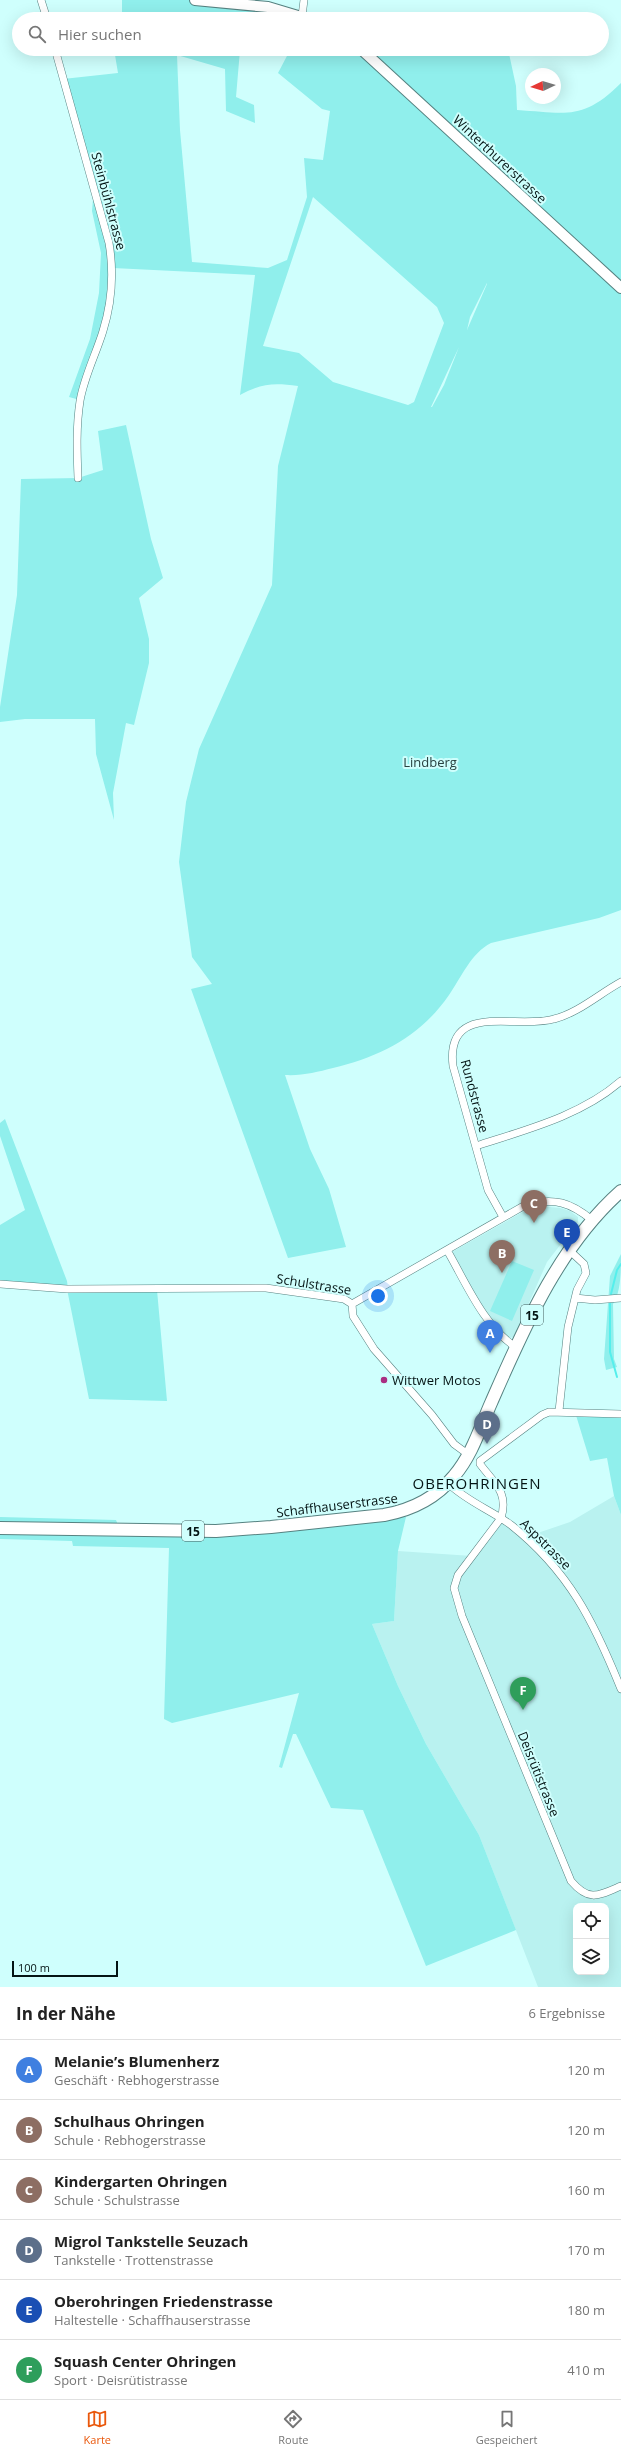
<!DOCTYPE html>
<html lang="de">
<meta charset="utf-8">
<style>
:root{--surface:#fff;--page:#f2f2f2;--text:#222;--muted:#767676;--line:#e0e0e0;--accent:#ea580c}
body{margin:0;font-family:"Open Sans",sans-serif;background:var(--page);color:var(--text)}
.controls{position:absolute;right:12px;bottom:12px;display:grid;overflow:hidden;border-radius:8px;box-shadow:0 4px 16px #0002}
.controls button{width:36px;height:36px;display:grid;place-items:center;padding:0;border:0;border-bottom:1px solid var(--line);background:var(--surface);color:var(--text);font:20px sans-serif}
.compass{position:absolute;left:525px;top:68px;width:36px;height:36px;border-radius:50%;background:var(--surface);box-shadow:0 4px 16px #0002;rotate:266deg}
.scale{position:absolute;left:12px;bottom:10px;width:106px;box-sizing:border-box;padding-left:4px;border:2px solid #041414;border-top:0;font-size:11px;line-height:14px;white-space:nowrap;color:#041414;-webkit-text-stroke:3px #cffffd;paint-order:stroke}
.you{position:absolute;left:378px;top:1296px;width:14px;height:14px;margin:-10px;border:3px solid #fff;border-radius:50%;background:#1a73e8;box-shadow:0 0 0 6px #1a73e833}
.badge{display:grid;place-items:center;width:26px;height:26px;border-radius:50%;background:var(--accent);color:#fff;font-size:13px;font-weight:700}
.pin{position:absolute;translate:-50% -33px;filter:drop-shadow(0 1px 2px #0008)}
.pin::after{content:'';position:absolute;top:21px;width:14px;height:12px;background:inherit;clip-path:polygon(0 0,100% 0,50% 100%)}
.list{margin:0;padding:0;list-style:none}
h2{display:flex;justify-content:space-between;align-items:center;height:52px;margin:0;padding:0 16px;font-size:17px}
h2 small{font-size:13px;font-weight:400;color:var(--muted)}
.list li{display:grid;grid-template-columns:26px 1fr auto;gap:12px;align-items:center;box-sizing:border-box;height:60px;padding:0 16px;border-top:1px solid var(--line)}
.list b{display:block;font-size:15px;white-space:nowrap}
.list p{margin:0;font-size:13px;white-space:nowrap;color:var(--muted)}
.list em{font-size:13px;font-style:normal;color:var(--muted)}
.icon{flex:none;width:22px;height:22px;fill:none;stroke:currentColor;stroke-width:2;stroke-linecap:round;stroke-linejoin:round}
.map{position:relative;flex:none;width:621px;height:1987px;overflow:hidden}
.search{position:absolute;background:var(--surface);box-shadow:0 4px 16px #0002;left:12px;right:12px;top:12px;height:44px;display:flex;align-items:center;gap:10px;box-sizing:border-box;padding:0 14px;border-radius:22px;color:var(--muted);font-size:15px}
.sheet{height:412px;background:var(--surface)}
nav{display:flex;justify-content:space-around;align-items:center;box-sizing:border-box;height:56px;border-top:1px solid var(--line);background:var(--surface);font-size:11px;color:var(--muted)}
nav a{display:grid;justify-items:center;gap:2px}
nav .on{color:var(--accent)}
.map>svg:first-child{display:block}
.built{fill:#b9f2f0;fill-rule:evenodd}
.green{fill:#90efec;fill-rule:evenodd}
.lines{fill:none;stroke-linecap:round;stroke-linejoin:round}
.stream{stroke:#55efec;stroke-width:2}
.minor-casing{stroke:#568281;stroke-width:8}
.secondary-casing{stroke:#568281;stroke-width:12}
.primary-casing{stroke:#568281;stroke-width:14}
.minor{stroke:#fff;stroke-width:7}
.secondary{stroke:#fff;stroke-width:10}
.primary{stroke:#fff;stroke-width:12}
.poi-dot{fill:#a92e82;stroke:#cffffd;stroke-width:1.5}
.labels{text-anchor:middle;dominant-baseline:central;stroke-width:4;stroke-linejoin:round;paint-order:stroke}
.shield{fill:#cffffd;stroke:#415a5a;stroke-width:1}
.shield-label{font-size:12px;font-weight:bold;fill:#041414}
.street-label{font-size:13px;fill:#041414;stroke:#cffffd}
.park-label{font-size:13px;fill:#294241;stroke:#cffffd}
.poi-label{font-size:13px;fill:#041414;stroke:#cffffd;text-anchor:start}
.quarter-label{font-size:15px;letter-spacing:1px;fill:#041414;stroke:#cffffd}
</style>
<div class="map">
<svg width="621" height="1987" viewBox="0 0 621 1987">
<rect width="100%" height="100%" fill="#cffffd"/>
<path class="built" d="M540 1206 560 1208 570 1211 578 1217V1222L547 1262 514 1337 510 1338 505 1335 483 1309 452 1252 521 1213Z
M614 1496 621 1515V1987H538L479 1835 426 1744 398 1686 372 1624 394 1621 398 1551 472 1556 501 1518 526 1537 570 1522ZM576 1906H606V1972H576Z"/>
<path class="green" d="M122 0H195L250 4 308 19H122Z
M114 49 240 50 236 97 254 105 255 123 226 111 225 69 177 55 180 130 192 262 268 268 287 260 307 197 304 158 323 160 330 111 322 109 278 73 288 54 273 49H508L516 86 517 110C566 113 583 121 621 83V910L599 918 491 943C471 953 461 978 449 995 421 1036 380 1057 333 1068 317 1072 302 1076 285 1075L310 1149 329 1189 346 1247 288 1258 191 989 212 984 192 957 179 862 186 802 199 749 272 585 278 466 298 386C274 383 262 383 240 395L255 275 113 268 111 291 80 400 69 397 90 339 99 293 101 253 92 211 94 188 63 79 118 73ZM313 197 437 307 444 323 414 402 408 405 333 382 299 353 263 346ZM487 283V284L467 330 470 317ZM459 347 444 385 432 407H431Z
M126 425 151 539 163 578 139 598 149 639V663L134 725 126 723 113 793 114 820 96 754 95 719H25L0 722V707L17 595 21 479 78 478 103 470 98 431Z
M5 1119 67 1281 68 1289 157 1290 167 1401 89 1399 67 1289 0 1284V1225L25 1210 0 1136V1123Z
M621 1254C621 1271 621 1292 613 1304L614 1359 617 1367 606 1370 604 1359 610 1276Z
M512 1261 534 1270 512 1321 490 1311Z
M575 1412 621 1414V1515L614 1496 607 1458 590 1461Z
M384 1515 406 1517 398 1551 394 1621 372 1624 398 1686 426 1744 479 1835 516 1930 426 1966 363 1810 331 1808 296 1734H293L282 1768 279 1767 299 1693 172 1723 164 1719 169 1548 73 1546 72 1541 0 1539V1517L116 1520 118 1525 169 1531Z"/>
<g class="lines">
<path class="stream" d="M611 1294 617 1270 621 1264
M610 1303V1352L617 1377"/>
<g class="minor-casing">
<path id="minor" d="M41 0 47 19
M302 16 304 0
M55 49 109 243C114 273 112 302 103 331 96 354 84 377 80 401 76 427 77 452 78 478
M476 1146C525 1130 581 1116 621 1081
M503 1217 488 1190 453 1066C445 1000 517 1030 554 1019 578 1013 599 994 621 982
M447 1250C466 1283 484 1327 517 1348
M0 1284 67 1289 266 1288 344 1299 352 1304 527 1204C555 1198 570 1202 592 1220
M575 1298 595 1300 621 1298
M352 1304 353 1316 374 1349 432 1415 454 1444 469 1455
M559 1411 568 1327 577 1290 586 1273 584 1264 569 1250
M621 1414 549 1412 542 1415 480 1461V1464C494 1483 509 1492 501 1518L458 1575 454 1588 462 1616 571 1881C589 1902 598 1896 621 1886
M448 1483C466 1501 491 1510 511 1525 569 1571 594 1622 621 1689"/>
</g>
<g class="secondary-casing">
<path id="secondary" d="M195 0 268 7 308 19
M361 49 621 288"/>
</g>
<g class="primary-casing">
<path id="primary" d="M0 1528 216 1531 271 1527 384 1515C412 1510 436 1498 454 1476 472 1455 480 1428 491 1403 524 1328 558 1247 621 1191"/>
</g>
<use href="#minor" class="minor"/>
<use href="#secondary" class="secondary"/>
<use href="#primary" class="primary"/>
</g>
<circle class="poi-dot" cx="384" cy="1380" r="4"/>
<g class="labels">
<g class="shield">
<rect x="521" y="1305" width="22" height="20" rx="3"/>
<rect x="182" y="1521" width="22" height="20" rx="3"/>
</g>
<g class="shield-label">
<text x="532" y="1315">15</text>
<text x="193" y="1531">15</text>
</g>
<g class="street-label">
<text transform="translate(500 159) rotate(43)">Winterthurerstrasse</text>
<text transform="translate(109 201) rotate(75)">Steinbühlstrasse</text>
<text transform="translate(475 1096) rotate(75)">Rundstrasse</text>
<text transform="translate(314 1284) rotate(9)">Schulstrasse</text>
<text transform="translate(337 1505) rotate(-7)">Schaffhauserstrasse</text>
<text transform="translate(546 1544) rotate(45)">Aspstrasse</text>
<text transform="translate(539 1774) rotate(68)">Deisrütistrasse</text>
</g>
<g class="park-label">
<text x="430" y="762">Lindberg</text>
</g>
<g class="poi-label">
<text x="392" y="1380">Wittwer Motos</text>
</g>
<g class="quarter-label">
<text x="477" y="1483">OBEROHRINGEN</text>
</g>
</g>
</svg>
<div class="controls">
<button><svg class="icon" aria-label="locate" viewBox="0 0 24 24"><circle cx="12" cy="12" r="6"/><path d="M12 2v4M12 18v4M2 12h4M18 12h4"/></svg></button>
<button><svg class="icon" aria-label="layers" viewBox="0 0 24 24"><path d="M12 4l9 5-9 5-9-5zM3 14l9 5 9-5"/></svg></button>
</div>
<svg class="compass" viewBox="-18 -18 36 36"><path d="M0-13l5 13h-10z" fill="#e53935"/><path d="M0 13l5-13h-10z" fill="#767676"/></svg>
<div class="scale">100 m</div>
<div class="you"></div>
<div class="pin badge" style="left:490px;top:1353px;background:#3f7fe0">A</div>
<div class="pin badge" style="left:502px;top:1273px;background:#8d6e63">B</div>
<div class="pin badge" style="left:534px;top:1223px;background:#8d6e63">C</div>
<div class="pin badge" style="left:487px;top:1444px;background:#5c6f8a">D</div>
<div class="pin badge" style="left:567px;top:1252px;background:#1a4fb4">E</div>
<div class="pin badge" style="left:523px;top:1710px;background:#2e9e5b">F</div>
<div class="search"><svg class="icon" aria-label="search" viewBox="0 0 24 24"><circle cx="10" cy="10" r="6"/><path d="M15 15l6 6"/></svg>Hier suchen</div>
</div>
<section class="sheet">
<h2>In der Nähe<small>6 Ergebnisse</small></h2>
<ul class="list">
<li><span class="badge" style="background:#3f7fe0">A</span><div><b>Melanie’s Blumenherz</b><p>Geschäft · Rebhogerstrasse</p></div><em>120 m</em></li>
<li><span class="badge" style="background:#8d6e63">B</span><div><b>Schulhaus Ohringen</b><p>Schule · Rebhogerstrasse</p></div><em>120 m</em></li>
<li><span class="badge" style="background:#8d6e63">C</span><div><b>Kindergarten Ohringen</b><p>Schule · Schulstrasse</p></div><em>160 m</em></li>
<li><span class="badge" style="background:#5c6f8a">D</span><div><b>Migrol Tankstelle Seuzach</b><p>Tankstelle · Trottenstrasse</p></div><em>170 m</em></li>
<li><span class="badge" style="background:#1a4fb4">E</span><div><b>Oberohringen Friedenstrasse</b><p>Haltestelle · Schaffhauserstrasse</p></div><em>180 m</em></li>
<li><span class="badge" style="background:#2e9e5b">F</span><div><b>Squash Center Ohringen</b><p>Sport · Deisrütistrasse</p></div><em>410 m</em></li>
</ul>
</section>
<nav>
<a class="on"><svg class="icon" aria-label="map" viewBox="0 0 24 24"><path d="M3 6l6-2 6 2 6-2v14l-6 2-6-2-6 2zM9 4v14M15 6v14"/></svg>Karte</a>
<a><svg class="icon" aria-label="directions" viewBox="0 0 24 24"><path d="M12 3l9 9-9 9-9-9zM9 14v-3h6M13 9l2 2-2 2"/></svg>Route</a>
<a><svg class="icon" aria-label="saved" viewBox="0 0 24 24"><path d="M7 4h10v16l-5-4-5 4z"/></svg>Gespeichert</a>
</nav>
